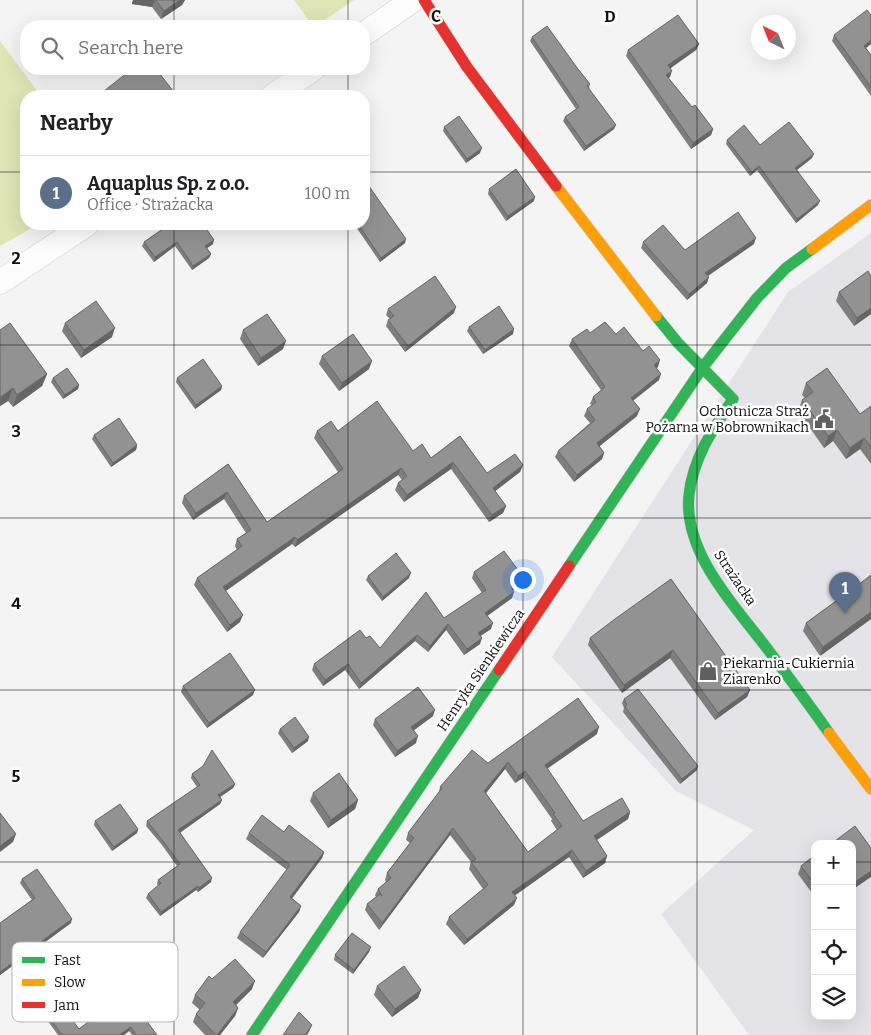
<!DOCTYPE html>
<meta charset="utf-8">
<style>
:root{--surface:#fff;--page:#f2f2f2;--text:#202124;--muted:#757577;--line:#e0e0e0;--accent:#1a73e8}
body{margin:0;font-family:Bitter,serif;background:var(--page);color:var(--text)}
.controls{position:absolute;right:15px;bottom:15px;display:grid;overflow:hidden;border-radius:10px;box-shadow:0 5px 20px #0002}
.controls button{width:45px;height:45px;display:grid;place-items:center;padding:0;border:0;border-bottom:1px solid var(--line);background:var(--surface);color:var(--text);font:25px sans-serif}
.compass{position:absolute;left:751px;top:15px;width:45px;height:45px;border-radius:50%;background:var(--surface);box-shadow:0 5px 20px #0002;rotate:317deg}
.you{position:absolute;left:522px;top:579px;width:18px;height:18px;margin:-12px;border:4px solid #fff;border-radius:50%;background:#1a73e8;box-shadow:0 0 0 8px #1a73e833}
.badge{display:grid;place-items:center;width:32px;height:32px;border-radius:50%;background:var(--accent);color:#fff;font-size:16px;font-weight:700}
.pin{position:absolute;translate:-50% -41px;filter:drop-shadow(0 1px 2px #0008)}
.pin::after{content:'';position:absolute;top:26px;width:18px;height:15px;background:inherit;clip-path:polygon(0 0,100% 0,50% 100%)}
.list{margin:0;padding:0;list-style:none}
h2{display:flex;justify-content:space-between;align-items:center;height:65px;margin:0;padding:0 20px;font-size:21px}
h2 small{font-size:16px;font-weight:400;color:var(--muted)}
.list li{display:grid;grid-template-columns:32px 1fr auto;gap:15px;align-items:center;box-sizing:border-box;height:75px;padding:0 20px;border-top:1px solid var(--line)}
.list b{display:block;font-size:19px;white-space:nowrap}
.list p{margin:0;font-size:16px;white-space:nowrap;color:var(--muted)}
.list em{font-size:16px;font-style:normal;color:var(--muted)}
.icon{flex:none;width:28px;height:28px;fill:none;stroke:currentColor;stroke-width:2;stroke-linecap:round;stroke-linejoin:round}
.map{position:relative;flex:none;width:871px;height:1035px;overflow:hidden}
.search{position:absolute;background:var(--surface);box-shadow:0 5px 20px #0002;left:20px;top:20px;width:350px;height:55px;display:flex;align-items:center;gap:12px;box-sizing:border-box;padding:0 18px;border-radius:20px;color:var(--muted);font-size:19px}
.panel{position:absolute;background:var(--surface);box-shadow:0 5px 20px #0002;left:20px;top:90px;width:350px;height:140px;border-radius:20px}
.map>svg:first-child{display:block}
.built{fill:#e3e3e8;fill-rule:evenodd}
.green{fill:#e0e5b6}
.lines{fill:none;stroke-linecap:round;stroke-linejoin:round}
.street-casing{stroke:#cecece;stroke-width:25}
.fast-casing{stroke:#cecece;stroke-width:12}
.slow-casing{stroke:#cecece;stroke-width:12}
.jam-casing{stroke:#cecece;stroke-width:12}
.street{stroke:#fdfdfd;stroke-width:24}
.fast{stroke:#30b455;stroke-width:11}
.slow{stroke:#ff9f0a;stroke-width:11}
.jam{stroke:#e5322d;stroke-width:11}
.wall{fill:#7e7e7e;fill-rule:evenodd}
.shaded-wall{fill:#666}
.building{fill:#929292;stroke:#666;fill-rule:evenodd}
.grid{fill:none;stroke:#0f0f10;stroke-width:1;stroke-opacity:0.55}
.labels{text-anchor:middle;dominant-baseline:central;stroke-width:5;stroke-linejoin:round;paint-order:stroke}
.poi-label{font-size:14px;fill:#0f0f10;stroke:#fff;text-anchor:end}
.street-label{font-size:14px;fill:#0f0f10;stroke:#fff}
.key{fill:#fff;stroke:#b7b7b7;stroke-width:1}
.key-label{font-size:14px;fill:#0f0f10}
.grid-label{font-size:16px;text-anchor:middle;font-weight:bold;fill:#0f0f10;stroke:#fff;stroke-width:5;stroke-linejoin:round;paint-order:stroke}
</style>
<div class="map">
<svg width="871" height="1035" viewBox="0 0 871 1035">
<rect width="100%" height="100%" fill="#f4f4f4"/>
<path class="built" d="M871 233V1035H749L661 914 754 830 676 791 552 657 788 292ZM815 844H852V1016H815Z"/>
<path class="green" d="M294 0H354L316 26H313Z
M0 41 41 96H26V224H39L0 246Z"/>
<g class="lines">
<g class="street-casing">
<path id="street" d="M364 34 413 0
M273 96 313 69
M0 282 87 224"/>
</g>
<g class="fast-casing">
<path id="fast" d="M656 316 678 343 733 399C713 429 693 458 689 495 683 552 734 605 766 647 787 675 809 704 829 733
M569 566 703 367 757 298 786 268 812 249
M252 1035 499 670"/>
</g>
<g class="slow-casing">
<path id="slow" d="M556 186 656 316
M812 249 871 205
M829 733 871 789"/>
</g>
<g class="jam-casing">
<path id="jam" d="M424 0 467 67 556 186
M499 670 569 566"/>
</g>
<use href="#street" class="street"/>
<use href="#fast" class="fast"/>
<use href="#slow" class="slow"/>
<use href="#jam" class="jam"/>
</g>
<path class="wall" d="M133 0H185L182 5 161 19 152 7 132 4Z
M871 15V44L866 48 871 55V96L832 41 834 35Z
M532 37 578 69 590 84 589 88 614 129 584 151 563 121 565 117 576 109 530 41Z
M699 44 696 50 671 68 670 77 668 78 692 107 713 129 711 135 691 149 626 56 628 50Z
M104 91 177 96H102Z
M444 127 480 153 466 163 443 131Z
M727 140 760 145 812 158 797 170 818 205 796 223 757 170 750 176 726 144Z
M489 189 534 201 506 221 488 194Z
M170 224 213 244 207 248 211 254 209 258 192 270 175 246 154 262 142 246 144 242Z
M354 224H364L405 243 380 262Z
M643 242 685 250 754 244 708 276 707 283 687 300 641 248Z
M839 292 871 314 854 326 836 301Z
M388 309 454 313 405 352 386 326 388 320 390 319 386 315Z
M65 323 112 337 81 358 62 331Z
M469 327 513 334 483 354 467 331Z
M0 330 47 374 42 386 13 407 8 401 0 406Z
M243 330 283 349 258 366 240 339Z
M590 333 616 334 643 351 658 367 656 368 659 380 633 401 637 416 599 446 604 453 602 459 574 482 555 457 558 451 590 423 584 416 587 409 592 405 590 404 593 397 601 390 569 346 572 339Z
M322 356 369 369 339 391 319 364Z
M53 378 79 385 78 389 63 399 51 382Z
M177 378 222 386 221 390 195 409 176 382Z
M806 383 860 414 871 406V464L860 449 846 459 833 441 824 448 798 411 802 400 805 398 802 395Z
M317 431H338L413 451 431 458 460 436 487 473 523 465 520 472 495 491 506 506 503 513 489 522 451 469 404 502 395 490 398 483 402 480 398 475 295 547 292 544 226 591 240 622 227 632 194 585 197 578 237 550 235 546 237 539 246 533 224 499 193 520 182 503 184 496 228 464 267 522 338 472 314 438Z
M94 435 137 445 136 450 111 467 92 439Z
M474 572 522 584 513 590 512 598 487 616 491 629 480 636V644L464 655 446 630 428 652 415 641 359 689 345 670 323 686 312 670 314 664 366 638 380 648 444 618 482 593 472 578Z
M871 575V619L820 656 803 631 806 623 837 600 835 598 838 590 857 586Z
M368 576 409 578 382 601 366 580Z
M671 579 750 690 747 697 715 720 670 658 622 693 588 645 590 638Z
M183 686 253 695 207 728 181 692Z
M624 699 697 770 680 784 623 712 624 708 622 703Z
M433 716 414 730 416 743 395 757 373 725 375 719Z
M280 729 308 741 292 753 278 733Z
M597 734 547 769 583 821 630 812 628 819 597 840 607 856 605 863 583 878 569 857 515 895 514 905 464 945 446 924 449 917 483 889 469 869 471 862 450 835 379 930 365 910 367 904 376 897 375 895 378 889 386 882 385 880 387 873 410 843 406 840 408 833 439 792 440 787 488 763ZM505 769 515 783 523 778 552 819 551 821 557 830 528 852 486 793Z
M192 774 235 784 233 788 220 797 222 800 220 804 180 832 211 882 198 892 196 890 160 916 146 898 148 894 158 886 157 884 158 880 177 866 162 845 146 826 147 821 197 787 191 778Z
M313 793 358 800 355 809 328 828 310 801Z
M95 821 138 829 137 833 112 851 94 825Z
M284 832 324 852 322 858 292 898 301 906 299 912 263 958 237 938 240 932 287 870 246 839 249 833Z
M815 855V897L798 874 801 866Z
M22 879 71 923 43 943 46 947 44 951 19 961 0 975V923L32 900 20 883Z
M369 952 353 974 334 960 335 955Z
M212 979 252 989 236 1005 238 1008 235 1016 220 1035H205L193 1022 196 1014 200 1010 192 1003 195 995Z
M377 986 421 990 418 998 392 1017 374 995Z
M126 993 157 1035H132L129 1031 124 1035H58L36 1005 37 1000 79 1029Z"/>
<path class="shaded-wall" d="M133 0H155L152 7 132 4Z
M180 0H185L182 5 161 19 164 11Z
M871 40V44L862 51 864 46Z
M699 44 696 50 666 71 668 65Z
M672 71 670 77 664 81 666 75Z
M616 125 614 129 584 151 586 146Z
M713 129 711 135 691 149 693 143Z
M482 148 480 153 466 163 467 159Z
M814 154 812 158 794 172 795 168Z
M759 166 757 170 750 176 752 172Z
M535 197 534 201 506 221 508 216Z
M820 201 818 205 796 223 797 219Z
M756 238 754 244 703 279 705 273Z
M406 239 405 243 380 262 381 258Z
M214 240 213 244 204 250 205 246Z
M177 242 175 246 154 262 155 257Z
M211 254 209 258 192 270 193 266Z
M709 277 707 283 687 300 689 294Z
M456 307 454 313 405 352 408 346Z
M871 308V314L854 326 857 318Z
M115 328 112 337 81 358 84 350Z
M514 329 513 334 483 354 485 350Z
M286 341 283 349 258 366 261 358Z
M660 360 658 367 652 372 654 365Z
M372 361 369 369 339 391 342 383Z
M47 374 42 386 13 407 17 395Z
M661 374 659 380 628 404 631 398Z
M79 385 78 389 63 399 65 395Z
M222 386 221 390 195 409 196 405Z
M13 388 8 401 0 406V399L1 397Z
M640 409 637 416 595 450 597 443Z
M837 430 833 441 824 448 828 436Z
M864 438 860 449 846 459 850 448Z
M137 445 136 450 111 467 113 463Z
M604 453 602 459 574 482 577 475Z
M453 462 451 469 404 502 407 495Z
M523 465 520 472 490 495 493 488Z
M401 468 398 475 295 547 297 540Z
M227 492 224 499 193 520 196 513Z
M506 506 503 513 489 522 492 515Z
M295 537 292 544 221 594 223 587Z
M411 573 409 578 382 601 383 597Z
M524 578 522 584 509 593 511 587Z
M514 592 512 598 483 619 485 613Z
M871 612V619L820 656 823 647Z
M243 615 240 622 227 632 230 625Z
M493 623 491 629 476 639 478 633Z
M448 624 446 630 428 652 430 646Z
M417 635 415 641 359 689 361 683Z
M482 638 480 644 464 655 467 649Z
M673 650 670 658 622 693 624 685Z
M348 664 345 670 323 686 325 680Z
M255 690 253 695 207 728 209 723Z
M750 690 747 697 715 720 718 713Z
M435 710 433 716 409 734 411 727Z
M599 727 597 734 542 772 545 765Z
M418 736 416 743 395 757 397 751Z
M309 737 308 741 292 753 294 748Z
M508 762 505 769 482 798 484 791Z
M698 766 697 770 680 784 682 779Z
M525 771 523 778 515 783 518 776Z
M235 784 233 788 217 799 218 795Z
M222 800 220 804 177 835 178 830Z
M358 800 355 809 328 828 331 820Z
M630 812 628 819 592 843 594 836Z
M453 828 450 835 379 930 382 923Z
M138 829 137 833 112 851 114 847Z
M16 834 13 842 0 852V846Z
M572 850 569 857 510 899 512 892Z
M324 852 322 858 288 904 290 897Z
M607 856 605 863 583 878 586 871Z
M871 871V877L852 890V884Z
M212 878 211 882 198 892 199 888Z
M198 886 196 890 160 916 161 912Z
M517 898 514 905 464 945 467 939Z
M301 906 299 912 263 958 266 952Z
M72 919 71 923 40 946 42 941Z
M46 947 44 951 19 961 0 975V972L21 957Z
M371 947 369 952 353 974 354 970Z
M255 981 252 989 230 1011 233 1002Z
M421 990 418 998 392 1017 395 1009Z
M238 1008 235 1016 220 1035H217Z
M312 1025 309 1032 307 1035H305Z
M131 1027 129 1031 124 1035H119Z"/>
<path class="building" d="M156 0H180L164 11Z
M867 10 871 15V40L864 46 871 55V87L834 35Z
M678 15 699 44 668 65 672 71 666 75 692 107 695 105 713 129 693 143 628 50Z
M547 26 578 69 590 84 587 86 616 125 586 146 565 117 579 107 532 37Z
M132 69H156L177 96H107L104 91Z
M459 116 482 148 467 159 444 127Z
M789 122 814 154 795 168 820 201 797 219 759 166 752 172 727 140 744 125 760 145Z
M516 169 535 197 508 216 489 189Z
M364 179 406 239 381 258 358 224H364Z
M738 212 756 238 705 273 709 277 689 294 643 242 663 225 685 250Z
M170 224H203L214 240 205 246 211 254 193 266 177 242 155 257 144 242Z
M868 271 871 276V308L857 318 839 292Z
M435 276 456 307 408 346 388 320 394 316 388 309Z
M96 301 115 328 84 350 65 323Z
M499 306 514 329 485 350 469 327Z
M267 314 286 341 261 358 243 330Z
M605 322 616 334 624 327 643 351 649 346 660 360 654 365 661 374 631 398 640 409 597 443 604 453 577 475 558 451 595 420 587 409 596 402 593 397 605 387 572 339 587 329 590 333Z
M10 323 47 374 17 395 13 388 1 397 0 395V330Z
M353 334 372 361 342 383 322 356Z
M203 359 222 386 196 405 177 378Z
M67 368 79 385 65 395 53 378Z
M827 368 860 414 871 406V447L864 438 850 448 837 430 828 436 802 400 813 392 806 383Z
M377 401 413 451 422 444 431 458 460 436 487 473 515 454 523 465 493 488 506 506 492 515 453 462 407 495 398 483 407 476 401 468 297 540 295 537 223 587 243 615 230 625 197 578 242 546 237 539 251 530 227 492 196 513 184 496 228 464 267 522 343 469 317 431 331 421 338 431Z
M119 418 137 445 113 463 94 435Z
M504 551 524 578 511 587 514 592 485 613 493 623 478 633 482 638 467 649 448 624 430 646 417 635 361 683 348 664 325 680 314 664 360 630 366 638 370 636 380 648 426 592 444 618 486 590 474 572Z
M396 553 411 573 383 597 368 576Z
M871 575V612L823 647 806 623 843 596 838 590 851 579 857 586Z
M671 579 750 690 718 713 673 650 624 685 590 638 615 619Z
M230 653 255 690 209 723 183 686Z
M418 687 435 710 411 727 418 736 397 751 375 719Z
M638 689 698 766 682 779 625 707 627 705 624 699Z
M578 698 599 727 545 765 583 821 622 798 630 812 594 836 607 856 586 871 572 850 512 892 517 898 467 939 449 917 488 885 471 862 476 859 453 828 382 923 367 904 380 894 382 896 378 889 391 878 387 873 414 838 408 833 442 788 440 787 472 750 488 763ZM508 762 518 776 525 771 555 813 553 814 562 826 528 852 484 791Z
M295 717 309 737 294 748 280 729Z
M212 750 235 784 218 795 222 800 178 830 212 878 199 888 198 886 161 912 148 894 161 883 158 880 180 864 163 841 147 821 200 785 192 774 203 766Z
M339 773 358 800 331 820 313 793Z
M120 804 138 829 114 847 95 821Z
M0 813 16 834 0 846Z
M262 815 284 832 289 825 324 852 290 897 301 906 266 952 240 932 290 865 249 833Z
M855 826 871 848V871L852 884V844H831Z
M815 855V885L801 866Z
M37 869 72 919 42 941 46 947 21 957 0 972V923L35 898 22 879Z
M352 933 371 947 354 970 335 955Z
M235 959 255 981 233 1002 238 1008 217 1035H216L196 1014 205 1003 195 995 209 976 212 979Z
M404 966 421 990 395 1009 377 986Z
M51 991 79 1029 126 993 157 1035H136L131 1027 119 1035H62L37 1000Z
M299 1012 312 1025 305 1035H283Z"/>
<path class="grid" d="M174 0V26M348 0V26M523 0V1035M697 0V1035M174 69V96M348 69V96M0 172H26M364 172H871M174 224V1035M348 224V1035M0 345H871M0 518H871M0 690H871M0 862H815M852 862H871"/>
<defs>
<g id="civic-bare" transform="scale(1.5)"><path d="M-.6-6.5H3V-4.5H.6V-3L4-1V1h2V6H-6V1h2V-1L-.6-3ZM-1.2 2.5V6h2.4V2.5Z" fill="#5f5f60" stroke="#fff" stroke-width="2.5" paint-order="stroke"/></g>
<g id="shop-bare" transform="scale(1.5)"><path d="M-5-2.5h2.3a2.7 3.5 0 0 1 5.4 0H5L5.5 6h-11ZM-1.5-2.5h3a1.5 2.3 0 0 0-3 0Z" fill="#5f5f60" stroke="#fff" stroke-width="2.5" paint-order="stroke"/></g>
</defs>
<g fill-rule="evenodd">
<use href="#civic-bare" x="824" y="419"/>
<use href="#shop-bare" x="708" y="671"/>
</g>
<g class="labels">
<g class="poi-label">
<text x="809" y="411">Ochotnicza Straż<tspan x="809" dy="16">Pożarna w Bobrownikach</tspan></text>
<text x="723" y="663" text-anchor="start">Piekarnia-Cukiernia<tspan x="723" dy="16">Ziarenko</tspan></text>
</g>
<g class="street-label">
<text transform="translate(735 578) rotate(56)">Strażacka</text>
<text transform="translate(481 670) rotate(-56)">Henryka Sienkiewicza</text>
</g>
</g>
<rect x="12" y="942" width="166" height="80" rx="8" class="key"/>
<rect x="22" y="957" width="23" height="6" fill="#30b455"/>
<rect x="22" y="979" width="23" height="7" fill="#ff9f0a"/>
<rect x="22" y="1002" width="23" height="6" fill="#e5322d"/>
<g class="key-label">
<text x="54" y="965">Fast</text>
<text x="54" y="987">Slow</text>
<text x="54" y="1010">Jam</text>
</g>
<g class="grid-label">
<text x="436" y="22">C</text>
<text x="610" y="22">D</text>
<text x="16" y="264">2</text>
<text x="16" y="437">3</text>
<text x="16" y="609">4</text>
<text x="16" y="782">5</text>
</g>
</svg>
<div class="controls">
<button>+</button>
<button>−</button>
<button><svg class="icon" aria-label="locate" viewBox="0 0 24 24"><circle cx="12" cy="12" r="6"/><path d="M12 2v4M12 18v4M2 12h4M18 12h4"/></svg></button>
<button><svg class="icon" aria-label="layers" viewBox="0 0 24 24"><path d="M12 4l9 5-9 5-9-5zM3 14l9 5 9-5"/></svg></button>
</div>
<svg class="compass" viewBox="-18 -18 36 36"><path d="M0-13l5 13h-10z" fill="#e53935"/><path d="M0 13l5-13h-10z" fill="#757577"/></svg>
<div class="you"></div>
<div class="pin badge" style="left:845px;top:613px;background:#5c6f8a">1</div>
<div class="search"><svg class="icon" aria-label="search" viewBox="0 0 24 24"><circle cx="10" cy="10" r="6"/><path d="M15 15l6 6"/></svg>Search here</div>
<section class="panel">
<h2>Nearby<small></small></h2>
<ul class="list">
<li><span class="badge" style="background:#5c6f8a">1</span><div><b>Aquaplus Sp. z o.o.</b><p>Office · Strażacka</p></div><em>100 m</em></li>
</ul>
</section>
</div>
